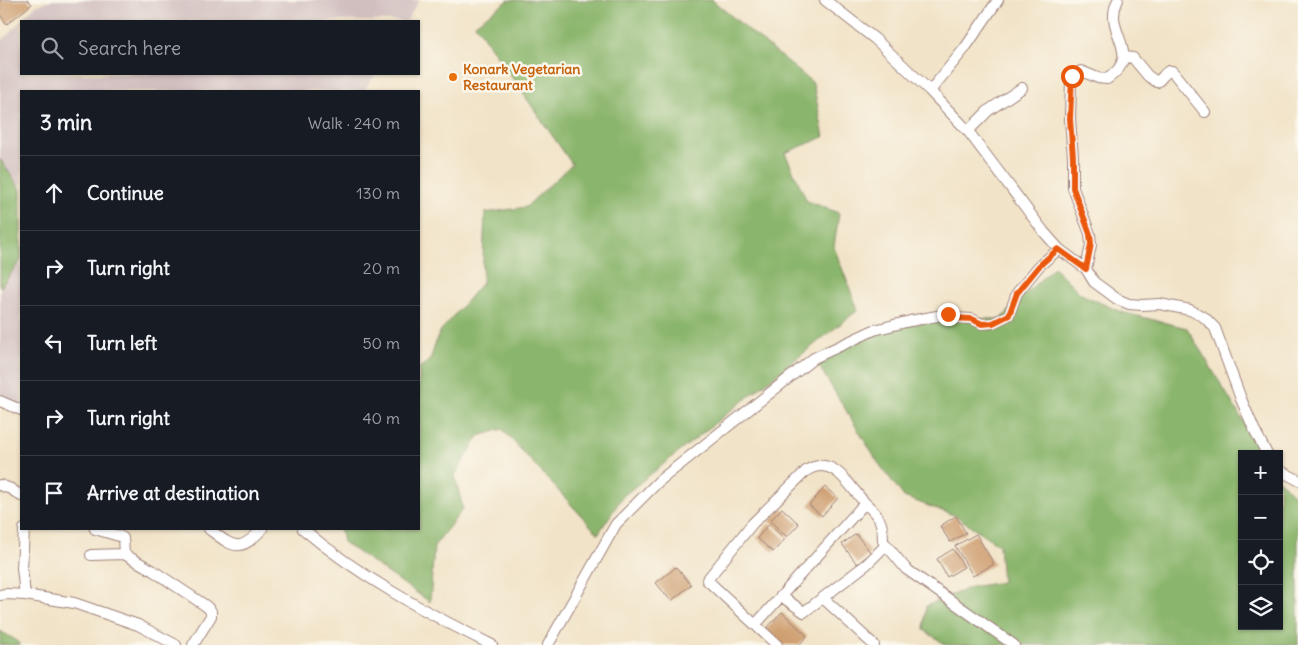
<!DOCTYPE html>
<meta charset="utf-8">
<style>
:root{--surface:#171b24;--page:#242831;--text:#f1f3f6;--muted:#9ea1a6;--line:#363941}
body{margin:0;font-family:Delius,sans-serif;background:var(--page);color:var(--text)}
.controls{position:absolute;right:15px;bottom:15px;display:grid;overflow:hidden;border-radius:0px;box-shadow:0 1px 4px #0004}
.controls button{width:45px;height:45px;display:grid;place-items:center;padding:0;border:0;border-bottom:1px solid var(--line);background:var(--surface);color:var(--text);font:25px sans-serif}
.stop{position:absolute;width:15px;height:15px;margin:-11px;border:4px solid #ea580c;border-radius:50%;background:#fff}
.stop.end{background:#ea580c;border-color:#fff;box-shadow:0 1px 5px #0008}
.list{margin:0;padding:0;list-style:none}
h2{display:flex;justify-content:space-between;align-items:center;height:65px;margin:0;padding:0 20px;font-size:21px}
h2 small{font-size:16px;font-weight:400;color:var(--muted)}
.list li{display:grid;grid-template-columns:32px 1fr auto;gap:15px;align-items:center;box-sizing:border-box;height:75px;padding:0 20px;border-top:1px solid var(--line)}
.list b{display:block;font-size:19px;white-space:nowrap}
.list em{font-size:16px;font-style:normal;color:var(--muted)}
.icon{flex:none;width:28px;height:28px;fill:none;stroke:currentColor;stroke-width:2;stroke-linecap:round;stroke-linejoin:round}
.map{position:relative;flex:none;width:1298px;height:645px;overflow:hidden}
.search{position:absolute;background:var(--surface);box-shadow:0 1px 4px #0004;left:20px;top:20px;width:400px;height:55px;display:flex;align-items:center;gap:12px;box-sizing:border-box;padding:0 18px;border-radius:0px;color:var(--muted);font-size:19px}
.panel{position:absolute;background:var(--surface);box-shadow:0 1px 4px #0004;left:20px;top:90px;width:400px;height:440px;border-radius:0px}
.map>svg:first-child{display:block}
.industrial{fill:#d1bfbf}
.forest{fill:#8ab56c;stroke:#6a6a4c}
.building{fill:#ce9d6e}
.lines{fill:none;stroke-linecap:round;stroke-linejoin:round}
.minor-casing{stroke:#9e8179;stroke-width:12}
.minor{stroke:#fff;stroke-width:10}
.route{stroke:#ea580c;stroke-width:6}
.food-dot{fill:#e8710a;stroke:#fbf7ec;stroke-width:2}
.labels{text-anchor:middle;dominant-baseline:central;stroke-width:5;stroke-linejoin:round;paint-order:stroke}
.food-label{font-size:14px;font-weight:bold;fill:#c56008;stroke:#fbf7ec;text-anchor:start}
</style>
<div class="map">
<svg width="1298" height="645" viewBox="0 0 1298 645">
<rect width="100%" height="100%" fill="#fbf7ec"/>
<filter id="ink" filterUnits="userSpaceOnUse"><feTurbulence type="fractalNoise" baseFrequency=".02" numOctaves="2"/><feDisplacementMap in="SourceGraphic" scale="10" xChannelSelector="R" yChannelSelector="G"/><feConvolveMatrix kernelMatrix="1 2 1 2 8 2 1 2 1" color-interpolation-filters="sRGB"/></filter>
<filter id="wash" filterUnits="userSpaceOnUse"><feTurbulence type="fractalNoise" baseFrequency=".0096" numOctaves="4" result="noise"/><feDisplacementMap in="SourceGraphic" scale="20" xChannelSelector="R" yChannelSelector="G"/><feGaussianBlur stdDeviation="1.12" result="paint"/><feColorMatrix in="noise" values="0 0 0 0 0 0 0 0 0 0 0 0 0 0 0 0 0 1.4 0 .05"/><feComposite in="paint" operator="in"/></filter>
<g filter="url(#wash)">
<rect width="100%" height="100%" fill="#f1e3c7"/>
<path class="industrial" d="M51 0H419L407 21H21V74H376L363 91H21V190L0 159V43L35 6Z
M21 260V410L0 402V288Z"/>
<path class="forest" d="M509 0H712L813 83 824 137 785 153 807 201 839 213 834 247 858 310 623 496 598 534 502 429 479 436 455 475 463 509 434 546 430 602 343 542 340 529H419V368L430 360 439 333 482 283 485 213 526 207 572 164 475 24Z
M0 159 21 190V260L0 288Z
M1054 267 1081 294 1121 312 1187 328 1263 454H1242V626H1279V480L1298 499V645H946L924 630 926 606 971 587 1002 582 999 545 956 516 904 497 877 461 814 358 874 330 954 318 1001 319 1027 292Z
M0 631 14 639 21 645H0Z"/>
<g id="blocks">
<path class="building" d="M0 0H28L32 4 7 24 0 15Z
M825 487 838 498 822 516 809 505Z
M782 508 799 524 787 537 770 521Z
M956 516 966 533 950 542 940 526Z
M769 524 785 539 773 552 757 538Z
M856 534 871 553 857 564 842 544Z
M976 534 994 564 973 576 955 546Z
M953 549 964 567 947 577 937 559Z
M676 567 691 585 671 601 656 583Z
M782 612 807 636 799 645H780L765 630Z"/>
</g>
</g>
<g filter="url(#ink)">
<use href="#blocks" fill-opacity="0" stroke="#9e8179" stroke-width="1"/>
<g class="lines">
<g class="minor-casing">
<path id="minor" d="M825 0 875 39 930 91 968 131 1044 232 1059 249 1086 269 1094 282 1117 299 1129 304 1142 305 1160 304 1190 310 1204 317 1215 328 1241 399 1254 429 1267 454
M1124 57 1133 58 1148 76 1157 82C1162 79 1164 73 1169 71H1172L1205 112
M930 91 965 48 998 0
M968 131 989 110 1022 88
M1086 269 1091 245 1090 234 1073 188V157L1070 119 1071 80 1072 76 1081 71 1098 78 1107 79C1146 53 1101 32 1118 0
M0 401 21 410
M1279 470 1298 480
M0 485 11 489 21 496
M865 503C879 516 883 521 883 541L906 569 1014 645
M24 529 22 568 25 595
M95 529 119 536 123 538 124 554
M209 529C233 547 239 554 262 529
M303 529C360 577 425 612 492 645
M91 555 124 554 152 570 206 606 211 611V616L193 645
M0 595 6 594 25 595 74 603 138 625 176 645
M781 596 804 612 867 564 886 545
M823 598 874 645
M755 625 865 503C849 486 833 453 806 471L752 524 707 580 777 645
M548 645 616 524 659 481 814 358 874 330 910 321 948 314 954 318 972 319 982 324 993 323 1009 315 1017 293 1039 266 1059 249"/>
</g>
<use href="#minor" class="minor"/>
</g>
</g>
<g class="lines" filter="url(#ink)">
<path class="route" d="M948 314 954 318 972 319 982 324 993 323 1009 315 1017 293 1039 266 1058 249 1086 269 1091 244 1090 234 1073 188V157L1070 119 1072 76"/>
</g>
<circle class="food-dot" cx="453" cy="77" r="5"/>
<g class="labels">
<g class="food-label">
<text x="463" y="69">Konark Vegetarian<tspan x="463" dy="16">Restaurant</tspan></text>
</g>
</g>
</svg>
<div class="controls">
<button>+</button>
<button>−</button>
<button><svg class="icon" aria-label="locate" viewBox="0 0 24 24"><circle cx="12" cy="12" r="6"/><path d="M12 2v4M12 18v4M2 12h4M18 12h4"/></svg></button>
<button><svg class="icon" aria-label="layers" viewBox="0 0 24 24"><path d="M12 4l9 5-9 5-9-5zM3 14l9 5 9-5"/></svg></button>
</div>
<div class="stop" style="left:1072px;top:76px"></div>
<div class="stop end" style="left:948px;top:314px"></div>
<div class="search"><svg class="icon" aria-label="search" viewBox="0 0 24 24"><circle cx="10" cy="10" r="6"/><path d="M15 15l6 6"/></svg>Search here</div>
<section class="panel">
<h2>3 min<small>Walk · 240 m</small></h2>
<ul class="list">
<li><svg class="icon" aria-label="ahead" viewBox="0 0 24 24"><path d="M12 20V5M6 11l6-6 6 6"/></svg><div><b>Continue</b></div><em>130 m</em></li>
<li><svg class="icon" aria-label="right" viewBox="0 0 24 24"><path d="M7 20v-9h11M14 6l5 5-5 5"/></svg><div><b>Turn right</b></div><em>20 m</em></li>
<li><svg class="icon" aria-label="left" viewBox="0 0 24 24"><path d="M17 20v-9H6M10 6l-5 5 5 5"/></svg><div><b>Turn left</b></div><em>50 m</em></li>
<li><svg class="icon" aria-label="right" viewBox="0 0 24 24"><path d="M7 20v-9h11M14 6l5 5-5 5"/></svg><div><b>Turn right</b></div><em>40 m</em></li>
<li><svg class="icon" aria-label="arrive" viewBox="0 0 24 24"><path d="M6 21V4h12l-3 4 3 4H6"/></svg><div><b>Arrive at destination</b></div></li>
</ul>
</section>
</div>
